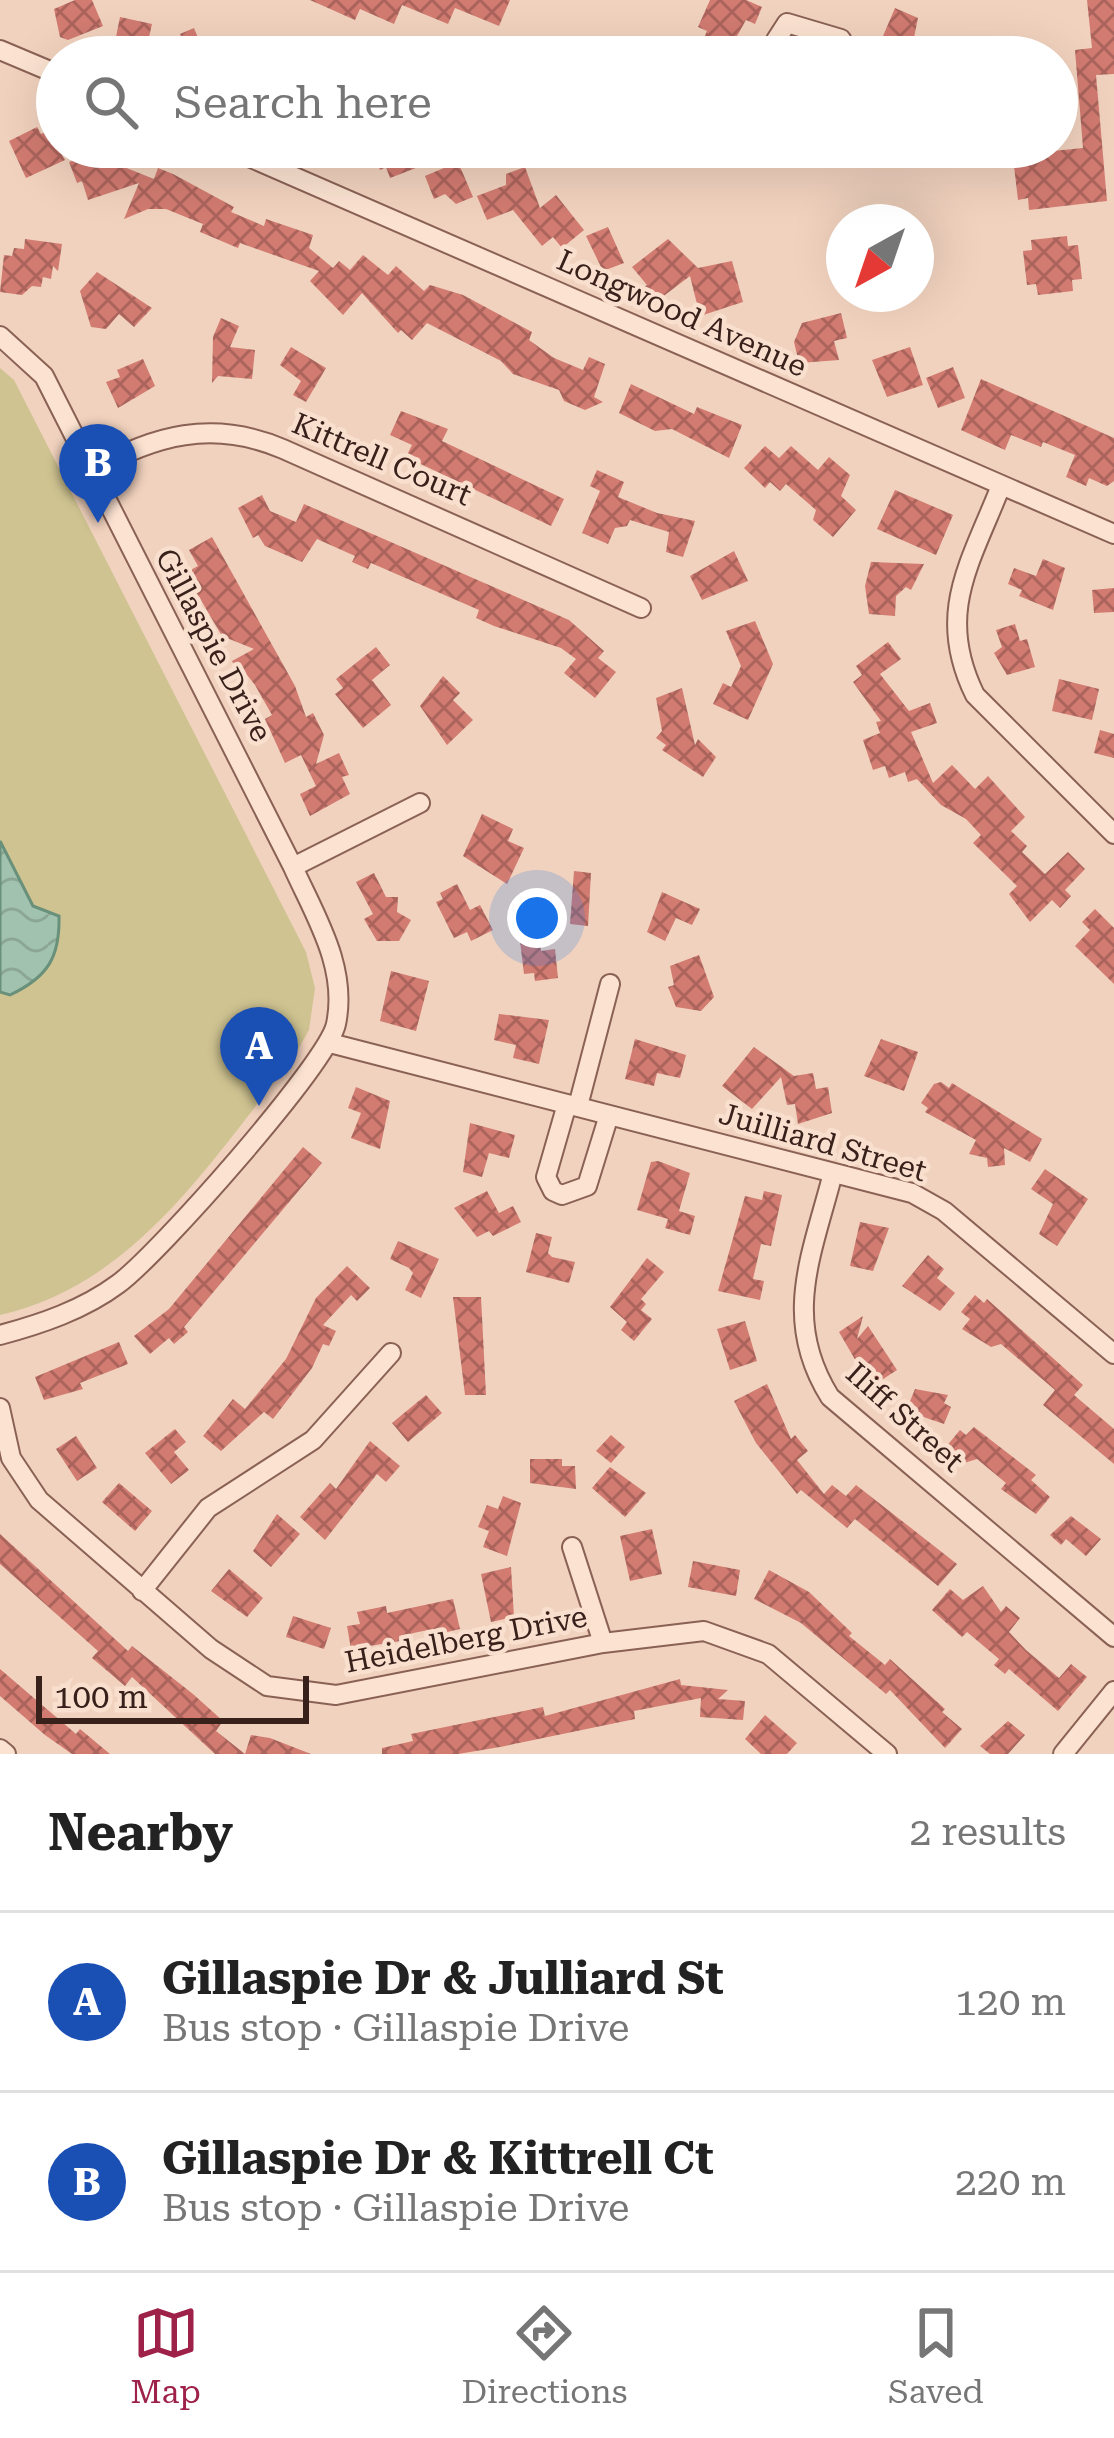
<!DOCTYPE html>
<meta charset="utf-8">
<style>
:root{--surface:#fff;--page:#f6f6f6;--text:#222;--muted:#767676;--line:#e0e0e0;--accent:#9d2148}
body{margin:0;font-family:"Roboto Serif",serif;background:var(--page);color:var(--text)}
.compass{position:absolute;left:826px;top:204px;width:108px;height:108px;border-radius:50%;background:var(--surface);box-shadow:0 12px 48px #0002;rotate:220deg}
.scale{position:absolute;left:36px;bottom:30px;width:273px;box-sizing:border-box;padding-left:12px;border:6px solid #38201b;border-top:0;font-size:33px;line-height:42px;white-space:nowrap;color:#38201b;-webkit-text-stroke:9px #f8dfce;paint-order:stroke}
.you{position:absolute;left:537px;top:918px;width:42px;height:42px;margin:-30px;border:9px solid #fff;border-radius:50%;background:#1a73e8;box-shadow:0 0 0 18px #1a73e833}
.badge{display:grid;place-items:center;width:78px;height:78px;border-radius:50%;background:var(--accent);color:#fff;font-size:39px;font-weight:700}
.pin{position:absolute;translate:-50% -99px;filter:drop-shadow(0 3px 6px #0008)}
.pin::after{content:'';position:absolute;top:63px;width:42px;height:36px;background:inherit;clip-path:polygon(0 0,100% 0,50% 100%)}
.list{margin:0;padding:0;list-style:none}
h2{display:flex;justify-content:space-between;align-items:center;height:156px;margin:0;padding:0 48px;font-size:51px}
h2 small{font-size:39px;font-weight:400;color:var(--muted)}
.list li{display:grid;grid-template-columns:78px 1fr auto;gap:36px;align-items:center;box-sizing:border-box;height:180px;padding:0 48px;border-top:3px solid var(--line)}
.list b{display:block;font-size:45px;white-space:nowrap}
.list p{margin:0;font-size:39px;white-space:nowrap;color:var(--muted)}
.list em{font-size:39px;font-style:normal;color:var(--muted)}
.icon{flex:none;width:66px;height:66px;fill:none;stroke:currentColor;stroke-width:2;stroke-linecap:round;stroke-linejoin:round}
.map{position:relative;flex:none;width:1114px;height:1754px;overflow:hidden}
.search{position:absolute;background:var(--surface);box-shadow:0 12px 48px #0002;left:36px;right:36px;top:36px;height:132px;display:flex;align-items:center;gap:30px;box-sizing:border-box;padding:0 42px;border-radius:66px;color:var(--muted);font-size:45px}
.sheet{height:516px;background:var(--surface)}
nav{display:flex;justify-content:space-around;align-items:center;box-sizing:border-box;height:168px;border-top:3px solid var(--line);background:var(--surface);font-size:33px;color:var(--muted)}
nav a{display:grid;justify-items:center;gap:6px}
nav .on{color:var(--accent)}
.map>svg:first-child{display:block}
.green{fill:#cfc391}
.water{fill:url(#water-waves);stroke:#68907a;stroke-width:3}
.building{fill:url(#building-cross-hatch)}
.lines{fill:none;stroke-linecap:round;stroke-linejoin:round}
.street-casing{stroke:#8a6155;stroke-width:22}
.street{stroke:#fbe2d1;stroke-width:18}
.labels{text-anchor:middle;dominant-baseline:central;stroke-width:9;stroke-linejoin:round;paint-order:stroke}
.street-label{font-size:30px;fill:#38201b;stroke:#f8dfce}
</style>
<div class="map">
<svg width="1114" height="1754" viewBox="0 0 1114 1754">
<defs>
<pattern id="water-waves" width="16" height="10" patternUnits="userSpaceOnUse" patternTransform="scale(3)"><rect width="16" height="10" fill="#a1c2ae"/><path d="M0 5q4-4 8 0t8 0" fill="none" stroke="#8ba695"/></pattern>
<pattern id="building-cross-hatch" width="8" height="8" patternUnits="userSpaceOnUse" patternTransform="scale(3)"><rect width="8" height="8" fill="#d27b71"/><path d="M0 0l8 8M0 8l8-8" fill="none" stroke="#ab645c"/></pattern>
</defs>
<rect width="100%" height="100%" fill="#f1d2be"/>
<path class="green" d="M0 368 14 380 306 952 315 988 309 1030 292 1060C210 1161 135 1285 0 1315Z"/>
<path class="water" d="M0 841 33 906 59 916C60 957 48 977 10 995L0 992Z"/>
<path class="building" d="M75 0H92L103 26 68 40 60 37 54 9Z
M310 0H510L499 26 455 8 448 24 402 5 394 24 360 9 355 20Z
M710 0H746L762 7 755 24 746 20 727 54 701 45 707 31 698 27Z
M1087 0H1114V74L1096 75 1107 201 1029 210 1028 198 1018 200 1014 166 1024 165 1023 154 1083 148 1075 50 1092 48Z
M895 8 918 18 910 57 877 50Z
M120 17 152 24 145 55 183 40 180 34 194 28 206 57H112Z
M57 126V147L65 160 26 178 9 141 37 127 41 134Z
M97 147H117L124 167 154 179 158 168 173 174 234 207 231 212 264 226 266 219 313 235 309 248 333 268 339 261 350 270 363 255 388 275 396 266 424 291 430 285 463 295 532 332 529 340 554 358 583 370 589 357 605 364 594 397 603 402 585 410 564 401 559 390 513 374 501 361 427 323 412 340 401 330 398 333 362 293 343 315 310 281 319 271 240 243 238 248 200 232 203 224 166 209H148L124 219 139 183 88 200 82 181 77 183 69 162 98 152Z
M371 147H414L421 166 390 178 386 167 380 170Z
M788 147H841L842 152 836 167Z
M458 162 473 197 456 204 445 194 434 199 425 176Z
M525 167 540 208 556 195 584 230 562 248 553 237 542 246 513 210 487 220 477 196 506 185V174Z
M608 227 624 263 603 271 586 236Z
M1067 236 1068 246 1078 245 1082 279 1072 280 1073 291 1038 295 1036 284 1027 285 1023 251 1032 250 1031 240Z
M25 239 62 244 58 271 53 266 51 279 43 277 41 287 32 286 22 295 0 292 4 255 12 256 14 248 24 249Z
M668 239 698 268 732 261 743 302 700 316 690 276 661 298 641 290 647 285 632 267Z
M97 272 152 308 134 327 119 314 106 329 91 327 80 291Z
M841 313 847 338 834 341 839 360 799 363 794 342 802 323Z
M221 318 239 326 230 347 255 350 252 379 218 376 212 383 213 337Z
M291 347 326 368 306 402 293 395 301 381 280 365Z
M910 347 923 385 887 397 872 360Z
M143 359 155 386 118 408 106 382 120 377 117 370Z
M953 367 965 398 938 408 926 378Z
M981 379 1114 438V481L1107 486 1089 478 1086 486 1066 477 1075 455 1043 442 1041 447 1011 435 1005 450 961 430Z
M631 384 694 414 697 407 742 425 729 458 672 429 655 431 619 413Z
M401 411 448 429 442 441 564 499 551 526 406 457 412 445 390 435Z
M765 446 779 458 791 446 818 470 829 457 850 475 841 496 856 510 833 537 813 520 816 510 786 484 780 491 770 482 765 488 744 468Z
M597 470 624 482 618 497 657 513 695 521 683 557 666 552 669 532 630 520 627 526 615 528 608 544 582 533 600 491 590 486Z
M895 490 953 515 936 555 877 529Z
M262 495 270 511 296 522 304 504 569 620 604 651 598 658 616 672 595 698 564 673 576 659 561 648 494 626 476 618 479 610 371 563 368 569 352 562 355 556 317 539 302 562 265 546 258 535 253 538 238 508Z
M212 537 295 686 306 717 313 713 324 735 316 764 339 753 349 775 342 777 350 794 310 816 300 794 316 786 301 755 285 763 265 719 272 715 255 685 247 675 241 678 232 661 254 649 222 636 185 573 198 566 189 550Z
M734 551 748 581 702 600 690 576Z
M1043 559 1065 568 1053 610 1019 596 1022 590 1008 584 1014 568 1036 576Z
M871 562 924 564 911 590 906 587 896 596 895 616 869 614 865 586Z
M1114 588V612L1094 613 1092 590Z
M755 621 773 664 748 720 713 704 723 683 731 687 741 666 726 631Z
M1015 624 1020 641 1027 639 1035 667 1007 675 994 653 1002 647 996 630Z
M888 642 901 659 880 674 909 711 930 703 937 723 911 732 933 783 952 765 975 789 988 776 1025 817 1011 831 1027 846 1022 852 1045 874 1068 852 1085 869 1065 890 1071 896 1060 908 1052 900 1030 922 1009 894 1017 886 973 843 981 835 966 819 941 805 917 779 908 782 905 772 889 778 885 766 873 770 863 740 880 733 876 722 881 721 853 682 862 675 856 666Z
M376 647 390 665 372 680 391 705 363 728 335 694 343 688 336 679Z
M443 676 460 693 453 700 473 720 447 745 420 706Z
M1059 679 1099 689 1092 720 1052 711Z
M682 688 695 745 698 739 716 757 703 777 662 750 666 745 656 738 662 731 656 698Z
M1100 730 1114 734V758L1094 753Z
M482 814 513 829 508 841 524 848 507 884 463 856Z
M574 871 591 873 588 926 570 924Z
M374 873 386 897H398L397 912 411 920 399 941H377L364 919 373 914 356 882Z
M457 884 470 910 480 905 493 930 471 941 467 932 454 938 436 902 443 899 440 893Z
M662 892 700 909 692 925 676 918 665 941 647 932Z
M1095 909 1114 928V984L1075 946 1090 930 1082 922Z
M538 923 541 951 555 949 558 978 535 981 534 973 524 974 518 925Z
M699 955 714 997 701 1011 676 1007 668 987 674 985 670 966Z
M391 971 429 981 416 1031 380 1021Z
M499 1014 549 1020 539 1064 513 1058 516 1045 494 1040Z
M635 1039 686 1055 680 1078 657 1073 654 1086 625 1079Z
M881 1039 918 1052 904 1091 864 1076Z
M754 1047 794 1076 813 1073 816 1089 828 1087 832 1113 798 1124 795 1104 787 1105 781 1077 752 1109 722 1086Z
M941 1082 949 1088 952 1083 1042 1139 1030 1162 1004 1148 1005 1165 988 1167 987 1158 969 1154 976 1140 925 1112 928 1108 921 1103 934 1084Z
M356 1087 390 1101 380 1149 351 1138 361 1113 348 1108Z
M470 1123 515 1135 509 1158 489 1153 482 1177 463 1172Z
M303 1147 322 1163 184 1327 188 1332 174 1344 169 1338 150 1354 134 1336 169 1309Z
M658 1161 690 1173 679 1211 695 1216 690 1235 665 1228 668 1219 637 1210 651 1162Z
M1045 1169 1088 1199 1057 1246 1039 1234 1053 1204 1031 1189Z
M487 1191 499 1213 513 1206 521 1222 493 1236 489 1231 477 1237 454 1208Z
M764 1191 782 1195 771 1246 761 1244 753 1279 764 1281 760 1300 718 1291 745 1196 762 1200Z
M860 1222 889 1228 873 1271 850 1266Z
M536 1233 552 1237 548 1253 552 1257 575 1262 569 1283 526 1272Z
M398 1241 439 1259 421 1298 405 1290 413 1273 409 1268 390 1259Z
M928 1255 944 1269 937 1278 955 1293 940 1311 902 1286Z
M647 1258 664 1272 641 1299 646 1304 641 1310 652 1319 634 1341 621 1330 627 1322 610 1307Z
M347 1266 370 1288 357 1301 351 1295 323 1325 336 1331 329 1346 323 1344 312 1368 273 1419 264 1412 221 1451 203 1436 233 1399 245 1409 286 1359 316 1298Z
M975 1295 984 1303 987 1299 1083 1385 1074 1395 1114 1429V1464L1043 1405 1055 1390 1001 1344 991 1347 962 1329 970 1319 961 1312Z
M453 1297H481L486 1395H465Z
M863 1316 857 1339 868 1326 897 1370 871 1387 839 1332Z
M745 1321 757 1361 730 1370 717 1329Z
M119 1342 128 1364 80 1383 83 1389 44 1400 35 1377Z
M767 1384 791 1439 795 1435 808 1451 797 1460 824 1494 832 1485 846 1496 856 1485 957 1564 938 1586 855 1519 847 1528 801 1490 797 1494 756 1443 734 1401Z
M915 1389 948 1395 944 1403 951 1407 944 1424 906 1411Z
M426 1395 442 1413 408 1442 392 1423Z
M974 1427 1036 1475 1031 1480 1050 1497 1036 1514 1001 1489 1006 1483 977 1459 964 1463 945 1448 960 1430 966 1435Z
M175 1429 186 1442 174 1452 189 1470 171 1484 145 1453Z
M611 1435 625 1447 611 1463 596 1451Z
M76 1436 97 1468 77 1481 56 1449Z
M370 1441 400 1466 386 1482 377 1474 325 1540 300 1517 330 1483 336 1489Z
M530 1459H562V1466H575L576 1489 530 1483Z
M610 1467 646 1493 625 1517 592 1488Z
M119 1483 152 1511 135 1531 102 1502Z
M503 1496 521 1503 507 1556 483 1547 489 1531 478 1527 487 1505 498 1509Z
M277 1514 300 1534 271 1567 253 1551Z
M1071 1516 1101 1539 1086 1556 1066 1539 1061 1545 1050 1535Z
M652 1529 662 1574 630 1581 620 1536Z
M0 1534 128 1651 132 1646 193 1694 223 1721 216 1731 245 1754H215L132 1677 125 1686 92 1658 98 1651 0 1564Z
M693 1561 740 1570 736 1596 688 1587Z
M511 1567 514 1617 491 1622 481 1574Z
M229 1569 263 1598 247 1617 211 1591Z
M769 1570 809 1592 852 1633 849 1636 885 1665 890 1659 945 1709 942 1712 962 1729 945 1748 890 1690 886 1694 801 1623 754 1599Z
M983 1586 1001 1612 1006 1606 1020 1618 1009 1632 1026 1650 1059 1678 1071 1664 1087 1677 1058 1711 1009 1669 1005 1674 994 1665 999 1659 967 1632 962 1637 932 1610 950 1589 963 1600Z
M453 1599 460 1629 430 1636 428 1630 399 1636 400 1641 351 1649 347 1626 360 1624 357 1612 386 1606 387 1613Z
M293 1616 331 1628 324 1649 286 1637Z
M0 1669 76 1734 80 1729 110 1754H72L45 1735 0 1696Z
M680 1679 681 1685 728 1690 718 1699 745 1701 743 1720 700 1717 701 1698 634 1711 635 1719 500 1747 458 1754H382V1748L413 1741 411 1734 543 1707 545 1716Z
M765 1715 797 1743 787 1754H761L745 1739Z
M1008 1721 1025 1735 1008 1754H990L980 1746Z
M251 1735 270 1738 311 1754H245Z"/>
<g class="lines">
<g class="street-casing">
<path id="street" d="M0 50 57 74
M774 57 776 40 787 23 841 39 851 57
M226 147 1114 534
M0 336 44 376 293 867C315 916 348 967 336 1024 328 1063 157 1256 118 1284 83 1310 41 1324 0 1335
M91 471C154 435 213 419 283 449L641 608
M1000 488C970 564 935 614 975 695L1114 834
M293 867 420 803
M330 1043 912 1193 944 1211 1114 1354
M567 1104 546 1177 553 1191 562 1195 587 1186 609 1115
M578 1106 610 984
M833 1173C812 1255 781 1319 830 1397L1114 1637
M0 1408 11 1458 39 1500 211 1649 267 1686 336 1695 603 1643 704 1631 768 1654 887 1754
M572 1547 603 1643
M142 1591 208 1508 313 1440 391 1353
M0 1749 6 1754
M1063 1754 1114 1691"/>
</g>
<use href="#street" class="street"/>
</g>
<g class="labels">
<g class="street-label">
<text transform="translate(682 313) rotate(24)">Longwood Avenue</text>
<text transform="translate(382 459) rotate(23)">Kittrell Court</text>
<text transform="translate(214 645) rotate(62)">Gillaspie Drive</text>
<text transform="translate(823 1142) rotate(16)">Juilliard Street</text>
<text transform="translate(905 1417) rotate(42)">Iliff Street</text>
<text transform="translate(466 1639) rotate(-11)">Heidelberg Drive</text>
</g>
</g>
</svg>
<svg class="compass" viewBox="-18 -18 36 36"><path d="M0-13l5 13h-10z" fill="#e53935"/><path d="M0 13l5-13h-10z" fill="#767676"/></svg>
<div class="scale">100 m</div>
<div class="you"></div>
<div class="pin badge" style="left:259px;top:1106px;background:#1a4fb4">A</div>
<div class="pin badge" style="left:98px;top:523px;background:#1a4fb4">B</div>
<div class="search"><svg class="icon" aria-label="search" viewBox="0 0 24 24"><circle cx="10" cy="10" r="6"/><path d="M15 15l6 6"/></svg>Search here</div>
</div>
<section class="sheet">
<h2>Nearby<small>2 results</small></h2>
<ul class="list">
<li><span class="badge" style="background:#1a4fb4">A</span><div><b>Gillaspie Dr &amp; Julliard St</b><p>Bus stop · Gillaspie Drive</p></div><em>120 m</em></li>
<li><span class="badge" style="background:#1a4fb4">B</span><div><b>Gillaspie Dr &amp; Kittrell Ct</b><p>Bus stop · Gillaspie Drive</p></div><em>220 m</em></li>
</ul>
</section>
<nav>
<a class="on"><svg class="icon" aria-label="map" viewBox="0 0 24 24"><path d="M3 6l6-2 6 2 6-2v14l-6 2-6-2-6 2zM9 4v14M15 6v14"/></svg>Map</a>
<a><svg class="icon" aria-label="directions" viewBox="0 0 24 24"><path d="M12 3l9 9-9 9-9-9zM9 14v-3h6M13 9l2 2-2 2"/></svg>Directions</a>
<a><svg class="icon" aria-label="saved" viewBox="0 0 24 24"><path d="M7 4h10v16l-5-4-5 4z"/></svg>Saved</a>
</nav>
